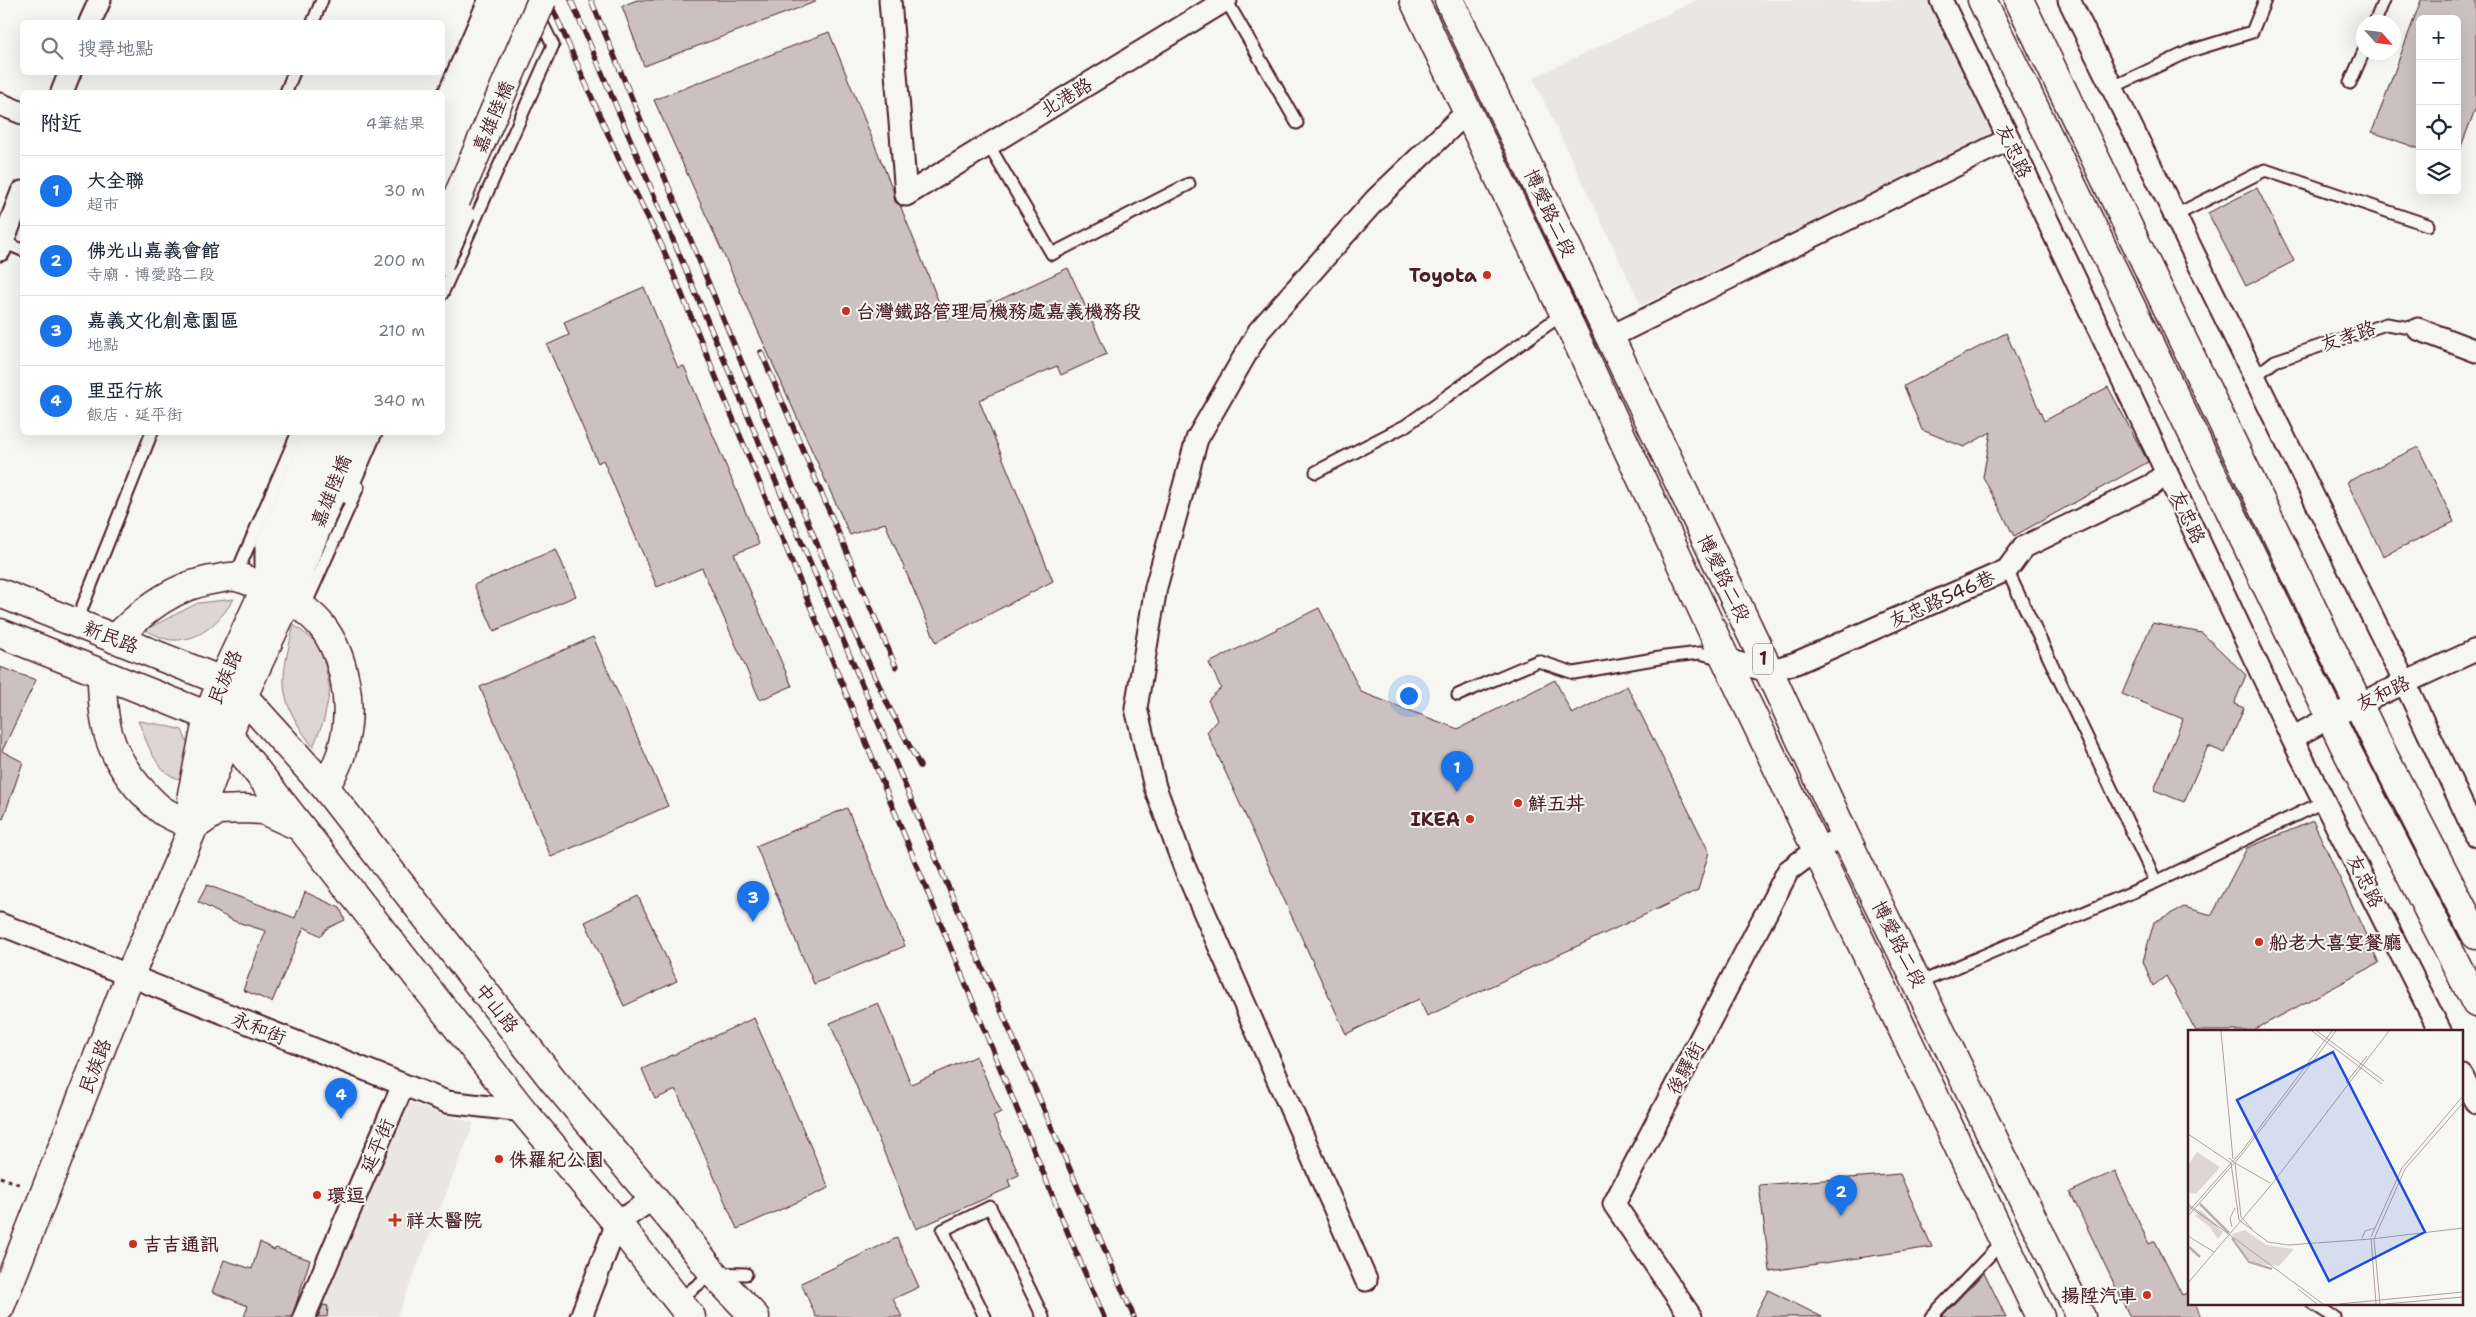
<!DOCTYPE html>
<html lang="zh-TW">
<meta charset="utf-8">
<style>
:root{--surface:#fff;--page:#f6f6f7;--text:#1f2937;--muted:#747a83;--line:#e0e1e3;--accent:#1a73e8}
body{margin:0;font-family:"Shantell Sans","LXGW WenKai TC",sans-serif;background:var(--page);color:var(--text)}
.controls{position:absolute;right:15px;top:15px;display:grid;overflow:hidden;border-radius:8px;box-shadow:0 5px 20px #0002}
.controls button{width:45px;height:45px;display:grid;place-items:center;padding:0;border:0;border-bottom:1px solid var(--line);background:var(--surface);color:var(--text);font:25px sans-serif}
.compass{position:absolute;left:2356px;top:15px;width:45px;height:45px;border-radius:50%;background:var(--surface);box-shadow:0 5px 20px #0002;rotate:117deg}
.you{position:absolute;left:1408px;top:695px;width:18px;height:18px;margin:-12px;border:4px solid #fff;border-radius:50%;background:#1a73e8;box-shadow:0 0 0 8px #1a73e833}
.badge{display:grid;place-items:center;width:32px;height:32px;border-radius:50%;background:var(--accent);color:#fff;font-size:16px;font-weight:700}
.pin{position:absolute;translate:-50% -41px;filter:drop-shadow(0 1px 2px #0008)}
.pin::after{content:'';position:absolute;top:26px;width:18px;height:15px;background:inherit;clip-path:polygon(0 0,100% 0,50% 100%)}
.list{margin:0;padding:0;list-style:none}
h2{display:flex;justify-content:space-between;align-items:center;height:65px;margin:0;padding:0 20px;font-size:21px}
h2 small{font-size:16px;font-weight:400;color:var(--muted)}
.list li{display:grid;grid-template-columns:32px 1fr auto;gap:15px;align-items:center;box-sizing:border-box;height:70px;padding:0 20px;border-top:1px solid var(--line)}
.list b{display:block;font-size:19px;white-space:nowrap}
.list p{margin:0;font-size:16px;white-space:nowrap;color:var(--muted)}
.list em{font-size:16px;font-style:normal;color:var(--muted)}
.icon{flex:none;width:28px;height:28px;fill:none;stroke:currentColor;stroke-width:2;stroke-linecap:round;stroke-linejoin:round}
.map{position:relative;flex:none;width:2476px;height:1317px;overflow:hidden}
.search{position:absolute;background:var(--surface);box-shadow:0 5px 20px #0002;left:20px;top:20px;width:425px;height:55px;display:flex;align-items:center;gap:12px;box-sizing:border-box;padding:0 18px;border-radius:8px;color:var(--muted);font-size:19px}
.panel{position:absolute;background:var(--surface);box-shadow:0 5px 20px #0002;left:20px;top:90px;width:425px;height:345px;border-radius:8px}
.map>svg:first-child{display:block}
.built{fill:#e9e6e3}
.green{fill:#ddd6d5;stroke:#947a80}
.building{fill:#ccc1c0;stroke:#4a1f2b}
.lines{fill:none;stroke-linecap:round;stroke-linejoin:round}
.service-casing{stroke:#4a1f2b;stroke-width:15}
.minor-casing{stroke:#4a1f2b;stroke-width:25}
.tertiary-casing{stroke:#4a1f2b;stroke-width:31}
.secondary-casing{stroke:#4a1f2b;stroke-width:31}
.primary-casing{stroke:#4a1f2b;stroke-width:31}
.path{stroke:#4a1f2b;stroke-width:3;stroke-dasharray:4 4;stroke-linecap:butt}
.service{stroke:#f6f6f2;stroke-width:11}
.minor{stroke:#f6f6f2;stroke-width:21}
.tertiary{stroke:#f6f6f2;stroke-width:28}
.secondary{stroke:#f6f6f2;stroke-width:28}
.primary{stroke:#f6f6f2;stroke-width:28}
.rail-casing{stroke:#4a1f2b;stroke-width:5.5}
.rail{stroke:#f6f6f2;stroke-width:4;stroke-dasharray:11;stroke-linecap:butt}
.minor-bridge-casing{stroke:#4a1f2b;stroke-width:25;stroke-linecap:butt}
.secondary-bridge-casing{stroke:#4a1f2b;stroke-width:31;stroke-linecap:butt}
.minor-bridge{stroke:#f6f6f2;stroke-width:21}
.secondary-bridge{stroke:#f6f6f2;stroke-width:28}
.poi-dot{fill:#c8321e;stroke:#f6f6f2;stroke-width:2}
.labels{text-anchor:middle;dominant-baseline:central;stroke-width:4;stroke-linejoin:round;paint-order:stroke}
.shield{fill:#f6f6f2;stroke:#7e6067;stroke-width:1}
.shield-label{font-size:18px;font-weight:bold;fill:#4a1f2b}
.street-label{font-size:19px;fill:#4a1f2b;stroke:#f6f6f2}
.poi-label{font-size:19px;font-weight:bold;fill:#4a1f2b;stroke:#f6f6f2;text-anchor:start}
.inset-river{fill:none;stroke:#bbadae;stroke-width:2.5}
.inset-road{fill:none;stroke:#b1a0a2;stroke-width:1}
.view{fill:#1d4ed8;fill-opacity:0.15;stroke:#1d4ed8;stroke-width:2.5}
.inset-edge{fill:none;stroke:#4a1f2b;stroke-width:2.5}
</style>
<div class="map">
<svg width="2476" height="1317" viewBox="0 0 2476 1317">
<rect width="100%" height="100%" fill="#f6f6f2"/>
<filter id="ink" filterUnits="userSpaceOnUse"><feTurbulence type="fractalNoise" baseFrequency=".02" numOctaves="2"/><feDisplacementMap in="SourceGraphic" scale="10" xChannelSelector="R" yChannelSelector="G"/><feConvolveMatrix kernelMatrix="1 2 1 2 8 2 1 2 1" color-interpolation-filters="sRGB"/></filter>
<g filter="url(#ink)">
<path class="built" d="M1697 0H1936L1999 134 1641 305 1533 78Z
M404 1102 474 1123 397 1317H313Z"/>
<path class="green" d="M234 599C220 620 203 640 175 640 166 641 154 634 145 630L198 603Z
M294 625 321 646 330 690 324 720 313 747C276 697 280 682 294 625Z
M138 721 163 725 182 730 189 747 186 780C156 778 149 745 138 721Z"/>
<path class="building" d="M637 0H815V2L644 66 622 6Z
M2421 0H2476V107L2459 152H2457V19H2420V149L2372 132Z
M829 32 893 190 895 202 900 205 946 320 991 300 993 303 1068 268 1107 354 1061 375 1057 366 979 400 1053 581 936 642 885 523 850 535 654 100Z
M2257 188 2294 261 2246 286 2208 213Z
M644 287 678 368 684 366 759 544 734 554 792 686 760 700 702 568 657 587 603 460 598 463 547 345 569 335 564 322Z
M2006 333 2044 421 2108 387 2148 462 2014 536 1983 477 1991 432 1964 447 1922 430 1904 386Z
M2418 447 2454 522 2383 556 2347 482Z
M556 549 576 596 494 631 474 585Z
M1319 608 1361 692 1458 729 1555 680 1572 714 1627 686 1709 852 1698 890 1427 1016 1419 999 1346 1034 1207 732 1217 720 1208 700 1221 688 1209 663Z
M2152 623 2202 633 2246 675 2234 704 2244 708 2225 753 2208 746 2184 802 2154 790 2183 719 2122 694Z
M593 637 668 806 551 857 480 687Z
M0 667 36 680 2 751 23 762 3 819 0 818Z
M847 808 905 946 814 984 756 846Z
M2313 821 2379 963 2252 1031H2196L2166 976 2153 986 2143 961 2154 922 2184 907 2212 915 2247 848Z
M207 885 295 918 305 892 340 908 345 920 326 929 321 936 304 927 272 1002 243 990 266 931 234 921 198 902Z
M638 896 677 981 624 1006 585 922Z
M878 1003 911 1084 976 1056 1001 1112 993 1116 1019 1175 1008 1180 1011 1187 916 1229 830 1023Z
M754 1018 829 1188 737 1229 676 1090 655 1099 642 1069Z
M2115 1171 2149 1244 2155 1241 2182 1295 2189 1292 2190 1303H2194L2201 1317H2130L2070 1192Z
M1900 1174 1932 1247 1770 1271 1759 1185Z
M897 1238 919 1287 893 1299 902 1317H816L801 1283Z
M260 1242 274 1250 276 1248 310 1260 292 1317H244L248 1306 212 1292 224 1260 252 1269Z
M1984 1272 2006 1317H1941L1982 1275Z
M1768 1290 1822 1317H1754Z
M323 1305 328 1306 327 1317H318Z"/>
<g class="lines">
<g class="service-casing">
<path id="service" d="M1226 0 1297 123
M313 22 322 0
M2375 22 2384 0
M2350 83 2364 51
M2113 87 2190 51 2252 32 2265 0
M286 92 294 72
M442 97 484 0
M988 144 1052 254 1189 184
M2174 216 2265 170 2428 225
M3 242 22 250
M442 294 553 45 538 15
M2254 377 2275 361 2386 324 2418 329
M1316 472 1405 426 1564 313
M2007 570 2156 882
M235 577 298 432
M304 608 358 487
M76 623 152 432
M1458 695 1538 661 1574 673 1665 657 1700 653 1722 659
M1919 983 2156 882 2325 801
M677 1301 713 1273 746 1274
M2312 1303 2334 1317
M985 1317 943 1230 990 1207 1043 1317
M1931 1317 2004 1240"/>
</g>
<g class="minor-casing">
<path id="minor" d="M890 0 906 195 1226 0
M1941 0 2009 139 2292 738 2440 1031
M2069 0 2405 683 2476 835
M90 22 100 0
M62 92 70 72
M0 104 22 113
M442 135 500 0
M0 250 22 192
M2418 329 2476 351
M1608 338 2009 139
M345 492 371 432
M266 580V545L315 432
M1726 660 1769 671 1796 663 2007 570 2024 547 2152 485 2167 472
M2292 738 2331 717 2476 650
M0 924 447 1102 523 1111
M2462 1075 2476 1103
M1366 1280 1184 866 1155 787 1136 708 1156 587 1197 439 1259 331 1376 199 1467 112
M304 1317 403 1085
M581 1317 617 1223 654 1198
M1691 1317 1614 1204 1788 871 1817 849 1845 836"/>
</g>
<g class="tertiary-casing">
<path id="tertiary" d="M1982 0 2347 751 2476 1003
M2019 0 2378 745 2476 935
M0 593 222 681 240 694
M0 633 208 716
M115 639C145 609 174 585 217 579 223 578 230 576 236 577 246 579 256 584 266 587"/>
</g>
<g class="secondary-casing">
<path id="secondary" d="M442 177 518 0
M289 597C300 606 312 614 321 625 345 655 353 705 344 742 341 759 333 773 325 787
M102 674C102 721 107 750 138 787 146 795 153 804 163 811 172 817 184 821 194 826
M243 696 325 787 553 1080 676 1225 713 1273 755 1317
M208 716 230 737 523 1111 617 1223 691 1317
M296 825 263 810 244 809 218 810 194 826 243 696 289 597 355 432
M0 1307 129 977 194 826 192 794 208 716 222 681 266 587 330 432"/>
</g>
<g class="primary-casing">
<path id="primary" d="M1414 0 1564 313 1726 660 2040 1317
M1449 0 1769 671 1845 836 2081 1317"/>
</g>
<path class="path" d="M0 1177 21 1185"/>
<use href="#service" class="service"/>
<use href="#minor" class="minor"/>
<use href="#tertiary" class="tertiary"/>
<use href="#secondary" class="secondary"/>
<use href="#primary" class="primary"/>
<g class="rail-casing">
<path id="rail" d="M549 0 618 157 662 246 1070 1238 1104 1317
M571 0 978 957 1134 1317
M591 0 847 616 889 707 920 766
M761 352 896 667"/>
</g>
<use href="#rail" class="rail"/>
<g class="minor-bridge-casing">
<path id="minor-bridge" d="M442 265 464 215"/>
</g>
<g class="secondary-bridge-casing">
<path id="secondary-bridge" d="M442 233 542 0"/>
</g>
<use href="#minor-bridge" class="minor-bridge"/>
<use href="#secondary-bridge" class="secondary-bridge"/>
</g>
</g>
<g class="poi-dot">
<circle cx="1487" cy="275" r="5"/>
<circle cx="846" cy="311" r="5"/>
<circle cx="1518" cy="803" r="5"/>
<circle cx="1470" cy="819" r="5"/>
<circle cx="2259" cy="942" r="5"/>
<circle cx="499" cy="1159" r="5"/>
<circle cx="317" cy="1195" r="5"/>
<path d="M392.5 1212.5h5v5h5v5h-5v5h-5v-5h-5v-5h5z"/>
<circle cx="133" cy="1244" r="5"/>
<circle cx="2147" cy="1295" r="5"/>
</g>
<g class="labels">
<rect class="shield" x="1753" y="643.5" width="20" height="31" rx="4"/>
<g class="shield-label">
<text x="1763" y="659">1</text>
</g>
<g class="street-label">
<text transform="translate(1066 97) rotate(-31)">北港路</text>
<text transform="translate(493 117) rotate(-67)">嘉雄陸橋</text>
<text transform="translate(2014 151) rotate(64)">友忠路</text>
<text transform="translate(1550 213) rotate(65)">博愛路二段</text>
<text transform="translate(2348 336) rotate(-19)">友孝路</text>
<text transform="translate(331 491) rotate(-68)">嘉雄陸橋</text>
<text transform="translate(2188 517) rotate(65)">友忠路</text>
<text transform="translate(1724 578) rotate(64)">博愛路二段</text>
<text transform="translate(1942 599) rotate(-24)">友忠路546巷</text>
<text transform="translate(111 637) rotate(21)">新民路</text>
<text transform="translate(225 677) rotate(-67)">民族路</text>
<text transform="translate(2383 693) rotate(-25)">友和路</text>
<text transform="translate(2365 881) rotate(63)">友忠路</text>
<text transform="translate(1899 944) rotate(63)">博愛路二段</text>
<text transform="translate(497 1008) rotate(52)">中山路</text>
<text transform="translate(259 1028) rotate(22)">永和街</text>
<text transform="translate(95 1066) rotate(-69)">民族路</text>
<text transform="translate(1685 1068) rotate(-62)">後驛街</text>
<text transform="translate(377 1146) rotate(-67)">延平街</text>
</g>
<g class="poi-label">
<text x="1477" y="275" text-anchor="end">Toyota</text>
<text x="856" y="311">台灣鐵路管理局機務處嘉義機務段</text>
<text x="1528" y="803">鮮五丼</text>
<text x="1460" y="819" text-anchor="end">IKEA</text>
<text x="2269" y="942">船老大喜宴餐廳</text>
<text x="509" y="1159">侏羅紀公園</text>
<text x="327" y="1195">環逗</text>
<text x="406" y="1220">祥太醫院</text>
<text x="143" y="1244">吉吉通訊</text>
<text x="2137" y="1295" text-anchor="end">揚陞汽車</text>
</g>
</g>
<g transform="translate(2188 1030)">
<rect width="275" height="275" fill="#f6f6f2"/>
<path d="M9 122 32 137 8 164 0 162V135ZM13 180 35 202 30 209 21 196 7 186ZM57 200 78 215 106 219 91 236 67 234 59 228 44 204Z" fill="#ddd6d5"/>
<path class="inset-river" d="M12 174 41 203M44 208 61 232 84 239M0 216 12 227"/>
<path class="inset-road" d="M33 1 45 129M124 1 194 54M129 1 196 51M158 53 179 26M0 104 43 133 51 190 80 212 100 215 183 209 275 198M41 128 47 133 53 187 64 199M47 133 82 153M0 174 135 274M0 176 29 196M0 182 54 121 144 1M0 186 55 123 148 1M44 197 42 188 47 178M0 206 26 222M183 207 214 138 275 66M174 208 177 201 187 198M183 208 188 274M186 209 192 274M186 209 217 139 275 73M0 253 84 154 201 1M110 259 129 274M151 274 275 262M197 274 275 267"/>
<path class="view" d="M145 22 237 202 141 251 49 70Z"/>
<rect width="275" height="275" class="inset-edge"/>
</g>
</svg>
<div class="controls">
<button>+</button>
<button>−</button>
<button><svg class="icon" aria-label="locate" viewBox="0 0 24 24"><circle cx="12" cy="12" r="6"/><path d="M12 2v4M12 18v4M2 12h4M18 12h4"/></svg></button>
<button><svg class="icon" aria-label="layers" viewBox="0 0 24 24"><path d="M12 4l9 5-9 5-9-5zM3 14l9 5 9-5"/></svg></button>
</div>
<svg class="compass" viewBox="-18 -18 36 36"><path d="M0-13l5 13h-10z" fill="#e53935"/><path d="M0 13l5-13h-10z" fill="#747a83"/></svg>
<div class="you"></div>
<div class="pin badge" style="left:1457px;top:792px">1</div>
<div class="pin badge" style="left:1841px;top:1216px">2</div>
<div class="pin badge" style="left:753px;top:922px">3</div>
<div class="pin badge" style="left:341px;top:1119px">4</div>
<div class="search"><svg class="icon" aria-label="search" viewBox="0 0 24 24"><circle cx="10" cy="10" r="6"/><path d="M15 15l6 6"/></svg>搜尋地點</div>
<section class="panel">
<h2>附近<small>4筆結果</small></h2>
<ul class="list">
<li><span class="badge">1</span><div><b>大全聯</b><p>超市</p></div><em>30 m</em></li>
<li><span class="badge">2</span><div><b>佛光山嘉義會館</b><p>寺廟 · 博愛路二段</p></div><em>200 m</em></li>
<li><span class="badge">3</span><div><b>嘉義文化創意園區</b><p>地點</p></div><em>210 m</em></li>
<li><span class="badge">4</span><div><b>里亞行旅</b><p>飯店 · 延平街</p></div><em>340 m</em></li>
</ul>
</section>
</div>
